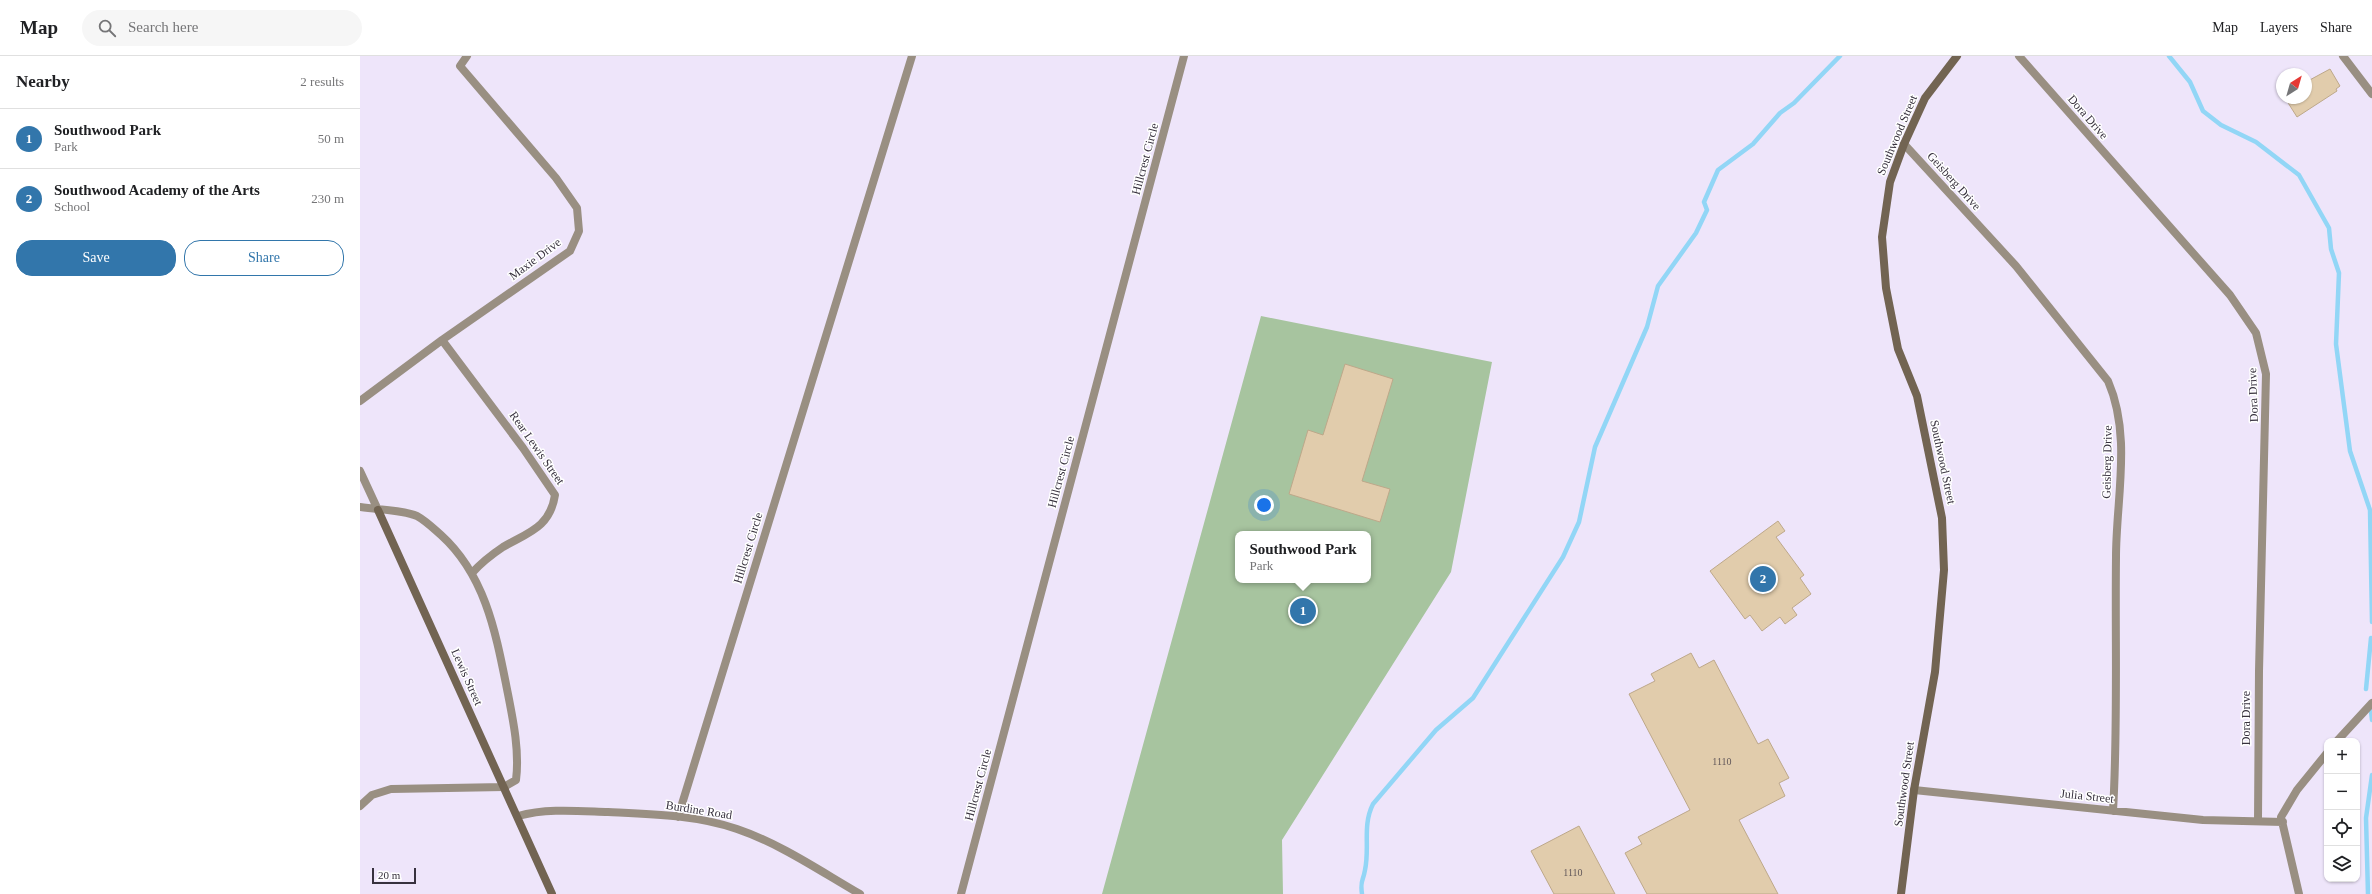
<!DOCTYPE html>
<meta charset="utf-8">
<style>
:root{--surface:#fff;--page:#f6f6f6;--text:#202124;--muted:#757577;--line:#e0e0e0;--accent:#3276ab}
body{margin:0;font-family:Georgia,serif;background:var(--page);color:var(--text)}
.controls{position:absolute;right:12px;bottom:12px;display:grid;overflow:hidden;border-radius:8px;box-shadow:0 1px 3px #0004}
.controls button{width:36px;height:36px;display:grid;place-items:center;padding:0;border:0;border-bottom:1px solid var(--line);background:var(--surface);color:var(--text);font:20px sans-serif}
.compass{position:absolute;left:1916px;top:12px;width:36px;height:36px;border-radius:50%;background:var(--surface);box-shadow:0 1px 3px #0004;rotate:37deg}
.scale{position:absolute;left:12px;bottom:10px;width:44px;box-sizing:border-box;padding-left:4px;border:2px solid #37313e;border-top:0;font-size:11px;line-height:14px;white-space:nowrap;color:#37313e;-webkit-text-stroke:3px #fff;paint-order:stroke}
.you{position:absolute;left:904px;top:449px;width:14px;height:14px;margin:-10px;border:3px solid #fff;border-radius:50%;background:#1a73e8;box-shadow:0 0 0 6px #1a73e833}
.badge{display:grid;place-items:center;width:26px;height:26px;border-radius:50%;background:var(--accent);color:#fff;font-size:13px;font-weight:700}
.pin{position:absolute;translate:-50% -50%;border:2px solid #fff;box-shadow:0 1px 4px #0006}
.popup{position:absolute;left:875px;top:475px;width:136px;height:52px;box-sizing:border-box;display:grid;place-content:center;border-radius:8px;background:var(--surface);filter:drop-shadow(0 1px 3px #0005);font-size:13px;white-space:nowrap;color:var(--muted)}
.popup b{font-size:15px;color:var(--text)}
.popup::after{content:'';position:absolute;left:50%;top:100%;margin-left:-8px;border:8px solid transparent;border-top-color:var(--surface)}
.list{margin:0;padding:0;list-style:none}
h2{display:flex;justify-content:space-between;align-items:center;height:52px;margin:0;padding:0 16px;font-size:17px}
h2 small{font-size:13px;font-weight:400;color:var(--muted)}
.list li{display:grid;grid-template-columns:26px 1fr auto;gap:12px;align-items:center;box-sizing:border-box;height:60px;padding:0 16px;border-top:1px solid var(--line)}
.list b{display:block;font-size:15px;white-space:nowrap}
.list p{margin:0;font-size:13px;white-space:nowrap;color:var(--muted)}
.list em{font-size:13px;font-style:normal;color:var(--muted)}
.actions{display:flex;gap:8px;padding:12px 16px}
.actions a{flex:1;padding:9px 0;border:1px solid var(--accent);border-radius:16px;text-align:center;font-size:14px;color:var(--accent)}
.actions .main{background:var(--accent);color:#fff}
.icon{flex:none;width:22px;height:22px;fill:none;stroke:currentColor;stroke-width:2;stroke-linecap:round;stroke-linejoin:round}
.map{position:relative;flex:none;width:2012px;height:838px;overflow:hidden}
header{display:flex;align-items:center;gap:24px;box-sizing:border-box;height:56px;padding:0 20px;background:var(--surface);border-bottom:1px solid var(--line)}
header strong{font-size:19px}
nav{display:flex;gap:22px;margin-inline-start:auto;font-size:14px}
.search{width:280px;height:36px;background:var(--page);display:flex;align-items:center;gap:10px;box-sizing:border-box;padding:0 14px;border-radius:22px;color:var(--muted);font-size:15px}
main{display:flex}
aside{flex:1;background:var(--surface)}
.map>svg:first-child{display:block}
.green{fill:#a7c49f;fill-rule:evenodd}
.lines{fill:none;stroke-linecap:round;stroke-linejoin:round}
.stream{stroke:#92d6f6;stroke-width:4.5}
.building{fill:#e1ccac;stroke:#bda88a}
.street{stroke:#998f82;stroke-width:8}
.secondary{stroke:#726452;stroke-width:8}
.labels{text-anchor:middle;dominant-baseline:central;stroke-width:3;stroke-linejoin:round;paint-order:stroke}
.number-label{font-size:10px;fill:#62585a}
.street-label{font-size:12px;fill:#37313e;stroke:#fff}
</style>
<header>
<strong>Map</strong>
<div class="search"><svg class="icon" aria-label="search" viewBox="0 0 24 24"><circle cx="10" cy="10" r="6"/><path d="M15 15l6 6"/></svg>Search here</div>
<nav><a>Map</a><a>Layers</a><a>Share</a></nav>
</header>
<main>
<aside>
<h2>Nearby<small>2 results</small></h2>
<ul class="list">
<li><span class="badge">1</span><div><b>Southwood Park</b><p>Park</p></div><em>50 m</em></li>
<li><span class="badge">2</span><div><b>Southwood Academy of the Arts</b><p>School</p></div><em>230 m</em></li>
</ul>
<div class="actions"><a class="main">Save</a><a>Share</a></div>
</aside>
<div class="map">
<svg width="2012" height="838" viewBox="0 0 2012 838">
<rect width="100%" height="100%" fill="#eee5fa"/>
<path class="green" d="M901 260 1132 306 1091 516 922 784 923 838H742ZM878 478H1008V524H878Z"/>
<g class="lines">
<path class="stream" d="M1809 0 1830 26 1843 55 1861 69 1896 86 1939 119 1969 172 1971 193 1979 217 1976 288 1990 395 2010 454 2012 566
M2006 633 2011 582
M2011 655 2012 664
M1002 838C1000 824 1003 826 1005 814 1010 791 1002 770 1013 748L1076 674 1113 642 1203 501 1219 466 1235 391 1287 271 1298 230 1336 177 1347 154 1344 146 1358 114 1393 88 1420 57 1434 47 1480 0
M2008 838 2006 762 2012 719"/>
</g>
<path class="building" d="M1970 13 1980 30 1976 33 1977 35 1937 61 1925 42H1946V26Z
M985 308 1033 323 1002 425 1030 433 1020 466 929 438 948 374 963 379Z
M1418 465 1425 475 1416 481 1444 519 1440 522 1451 538 1432 552 1437 559 1425 568 1420 561 1402 575 1390 559 1385 563 1350 515Z
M1331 597 1339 612 1354 604 1398 688 1408 683 1429 722 1419 727 1425 740 1379 764 1418 838H1287L1265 797 1282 788 1278 781 1330 754 1269 638 1295 625 1291 618Z
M1219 770 1255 838H1194L1171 795Z"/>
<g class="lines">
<path class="street" d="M1659 0 1870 239 1896 277 1906 318 1899 615 1898 765
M1983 0 2012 38
M1544 88 1656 210 1748 325C1772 380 1756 443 1756 501 1755 586 1758 671 1753 755
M82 284 163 392 195 439C190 472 167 477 143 491 131 499 122 506 112 517
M0 345 82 284 210 195 219 175 217 152 196 122 100 10 107 0
M0 415 18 454
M0 451C18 454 40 453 57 460 66 465 73 472 81 479 124 518 135 573 146 628 152 659 160 693 156 724L144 731 31 733 12 739 0 750
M1977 685 2012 647
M1554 734 1843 764 1923 766
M158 760C187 752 218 755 248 756 290 758 337 759 377 773 421 788 460 815 500 838
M318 761 552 0
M601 838 824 0
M1939 838 1921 761 1937 734 1967 697"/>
<path class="secondary" d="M18 454 192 838
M1541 838 1554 734 1575 616 1584 514 1582 462 1557 340 1538 293 1526 232 1522 181 1530 126 1544 88 1565 42 1597 0"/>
</g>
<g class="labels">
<g class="number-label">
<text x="1362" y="705">1110</text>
<text x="1213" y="816">1110</text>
</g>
<g class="street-label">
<text transform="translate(1728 61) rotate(49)">Dora Drive</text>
<text transform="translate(1537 79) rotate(-67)">Southwood Street</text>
<text transform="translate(785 103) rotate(-75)">Hillcrest Circle</text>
<text transform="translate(1594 125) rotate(48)">Geisberg Drive</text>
<text transform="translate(175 203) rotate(-37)">Maxie Drive</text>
<text transform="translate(1893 339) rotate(-92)">Dora Drive</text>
<text transform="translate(177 392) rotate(55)">Rear Lewis Street</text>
<text transform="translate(1583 406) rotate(78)">Southwood Street</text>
<text transform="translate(1747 406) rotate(-89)">Geisberg Drive</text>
<text transform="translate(701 416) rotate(-75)">Hillcrest Circle</text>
<text transform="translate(388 492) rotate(-73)">Hillcrest Circle</text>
<text transform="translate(107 621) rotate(66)">Lewis Street</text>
<text transform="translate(1886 662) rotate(-90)">Dora Drive</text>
<text transform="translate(1544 728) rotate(-82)">Southwood Street</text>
<text transform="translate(618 729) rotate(-75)">Hillcrest Circle</text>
<text transform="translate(1727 740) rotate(6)">Julia Street</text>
<text transform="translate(339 754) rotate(9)">Burdine Road</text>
</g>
</g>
</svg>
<div class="controls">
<button>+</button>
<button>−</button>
<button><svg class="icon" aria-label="locate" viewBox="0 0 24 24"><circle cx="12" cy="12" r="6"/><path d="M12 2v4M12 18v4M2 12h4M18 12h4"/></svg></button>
<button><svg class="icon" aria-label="layers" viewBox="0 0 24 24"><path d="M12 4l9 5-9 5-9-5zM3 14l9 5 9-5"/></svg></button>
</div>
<svg class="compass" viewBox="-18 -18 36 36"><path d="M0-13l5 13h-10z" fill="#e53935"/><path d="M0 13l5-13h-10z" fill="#757577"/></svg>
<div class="scale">20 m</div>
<div class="you"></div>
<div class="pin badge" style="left:943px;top:555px">1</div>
<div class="popup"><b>Southwood Park</b>Park</div>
<div class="pin badge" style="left:1403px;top:523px">2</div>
</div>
</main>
